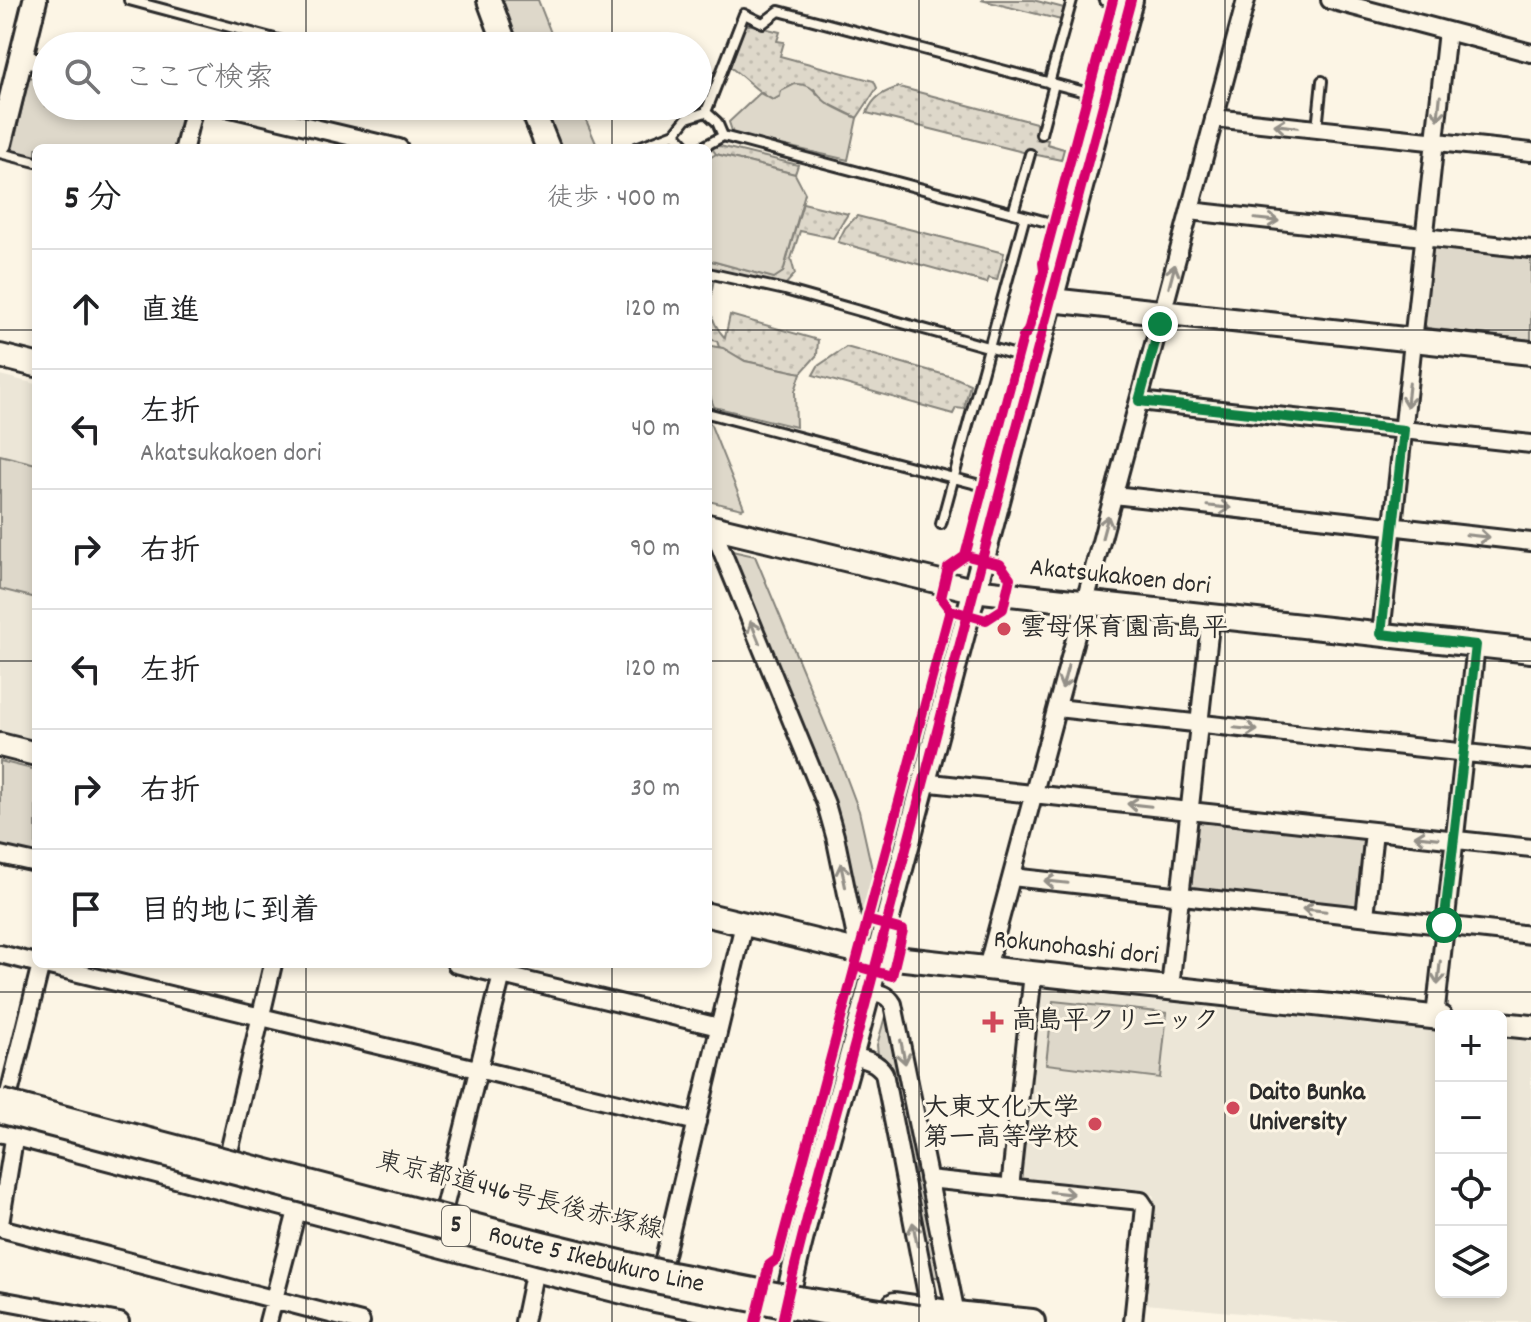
<!DOCTYPE html>
<html lang="ja">
<meta charset="utf-8">
<style>
:root{--surface:#fff;--page:#f6f6f6;--text:#202124;--muted:#757577;--line:#e0e0e0}
body{margin:0;font-family:Dekko,"Klee One",sans-serif;background:var(--page);color:var(--text)}
.controls{position:absolute;right:24px;bottom:24px;display:grid;overflow:hidden;border-radius:12px;box-shadow:0 4px 12px #0003}
.controls button{width:72px;height:72px;display:grid;place-items:center;padding:0;border:0;border-bottom:2px solid var(--line);background:var(--surface);color:var(--text);font:40px sans-serif}
.stop{position:absolute;width:24px;height:24px;margin:-18px;border:6px solid #0b8043;border-radius:50%;background:#fff}
.stop.end{background:#0b8043;border-color:#fff;box-shadow:0 2px 8px #0008}
.list{margin:0;padding:0;list-style:none}
h2{display:flex;justify-content:space-between;align-items:center;height:104px;margin:0;padding:0 32px;font-size:34px}
h2 small{font-size:26px;font-weight:400;color:var(--muted)}
.list li{display:grid;grid-template-columns:52px 1fr auto;gap:24px;align-items:center;box-sizing:border-box;height:120px;padding:0 32px;border-top:2px solid var(--line)}
.list b{display:block;font-size:30px;white-space:nowrap}
.list p{margin:0;font-size:26px;white-space:nowrap;color:var(--muted)}
.list em{font-size:26px;font-style:normal;color:var(--muted)}
.icon{flex:none;width:44px;height:44px;fill:none;stroke:currentColor;stroke-width:2;stroke-linecap:round;stroke-linejoin:round}
.map{position:relative;flex:none;width:1531px;height:1322px;overflow:hidden}
.search{position:absolute;background:var(--surface);box-shadow:0 4px 12px #0003;left:32px;top:32px;width:680px;height:88px;display:flex;align-items:center;gap:20px;box-sizing:border-box;padding:0 28px;border-radius:44px;color:var(--muted);font-size:30px}
.panel{position:absolute;background:var(--surface);box-shadow:0 4px 12px #0003;left:32px;top:144px;width:680px;height:824px;border-radius:12px}
.map>svg:first-child{display:block}
.built{fill:#ece6d7}
.grass{fill:url(#grass-dots);stroke:#84827a;stroke-width:2}
.park{fill:#ded8ca;stroke:#84827a;stroke-width:2}
.lines{fill:none;stroke-linecap:round;stroke-linejoin:round}
.service-casing{stroke:#2b2b2b;stroke-width:14}
.minor-casing{stroke:#2b2b2b;stroke-width:22}
.tertiary-casing{stroke:#2b2b2b;stroke-width:28}
.secondary-casing{stroke:#2b2b2b;stroke-width:30}
.service{stroke:#fcf5e5;stroke-width:8}
.minor{stroke:#fcf5e5;stroke-width:16}
.tertiary{stroke:#fcf5e5;stroke-width:22}
.secondary{stroke:#fcf5e5;stroke-width:24}
.motorway-bridge-casing{stroke:#2b2b2b;stroke-width:38;stroke-linecap:butt}
.motorway-bridge{stroke:#fcf5e5;stroke-width:32}
.cycleway-casing{stroke:#fcf5e5;stroke-width:15}
.cycleway{stroke:#d6006c;stroke-width:10}
.oneway{stroke:#949088}
.route{stroke:#0b8043;stroke-width:10}
.grid{fill:none;stroke:#2b2b2b;stroke-width:2;stroke-opacity:0.55}
.poi-dot{fill:#d1495b;stroke:#fcf5e5;stroke-width:3}
.labels{text-anchor:middle;dominant-baseline:central;stroke-width:6;stroke-linejoin:round;paint-order:stroke}
.shield{fill:#fcf5e5;stroke:#6a6863;stroke-width:2}
.shield-label{font-size:24px;font-weight:bold;fill:#2b2b2b}
.street-label{font-size:26px;fill:#2b2b2b;stroke:#fcf5e5}
.poi-label{font-size:26px;font-weight:bold;fill:#2b2b2b;stroke:#fcf5e5;text-anchor:start}
</style>
<div class="map">
<svg width="1531" height="1322" viewBox="0 0 1531 1322">
<defs>
<pattern id="grass-dots" width="8" height="8" patternUnits="userSpaceOnUse" patternTransform="scale(2)"><rect width="8" height="8" fill="#ded8ca"/><path d="M2 2h.1M6 6h.1" fill="none" stroke="#bfbaae" stroke-width="1.8" stroke-linecap="round"/></pattern>
</defs>
<rect width="100%" height="100%" fill="#fcf5e5"/>
<filter id="ink" filterUnits="userSpaceOnUse"><feTurbulence type="fractalNoise" baseFrequency=".0125" numOctaves="2"/><feDisplacementMap in="SourceGraphic" scale="16" xChannelSelector="R" yChannelSelector="G"/><feConvolveMatrix kernelMatrix="1 2 1 2 8 2 1 2 1" color-interpolation-filters="sRGB"/></filter>
<g filter="url(#ink)">
<path class="built" d="M0 375 36 384V740L0 732Z
M1043 989 1441 1032V1292H1501V1038L1531 1042V1322H1335L1146 1304 1142 1298 1154 1195 1024 1181 1018 1175 1038 994Z"/>
<path class="grass" d="M981 0H1033L1064 8 1061 20Z
M747 25H752L780 32 777 41 784 42 780 56 874 81 877 88 857 118 825 102 814 89 780 97 773 101C757 91 745 78 730 67L743 29Z
M899 87 1036 123 1037 138 1048 140 1047 144 1064 149 1061 160 1023 152 867 113C873 97 883 92 899 87Z
M720 146 798 165 795 174 716 154 711 147Z
M803 203 848 214 833 238 800 231 791 259 795 274 784 286 708 269V260L774 278 783 271Z
M857 216 1004 253 997 280 989 278 987 283 838 242 845 228Z
M708 278 714 279C709 303 707 318 725 338L730 315 818 340 817 355 801 373 745 361 719 347 717 341 708 339Z
M846 347 956 378 970 384 964 409 956 408 953 414 813 375 818 366Z"/>
<path class="park" d="M498 0H538L556 46H514Z
M29 77 46 81V106H152L184 114 175 148H36V157L12 151Z
M795 84C815 84 814 94 827 103 836 109 847 113 857 118L848 160 733 134 729 122 760 93 773 100 780 96 781 91Z
M538 106H580L598 148H556Z
M716 154 795 174 805 193 783 272 774 278 708 260V159Z
M1436 246 1531 256V340L1427 328 1423 322 1430 251Z
M711 346 723 348 745 361 801 373 795 391 796 427 714 407C706 388 706 366 711 346Z
M708 418 744 508 742 509 708 501Z
M0 455 36 464V598L0 589Z
M732 551 755 556 838 755 859 811 874 878 866 909 856 914 839 834 729 554Z
M0 761 36 770V858L0 849Z
M1201 819 1362 837 1368 843 1362 903 1356 908 1193 890 1188 886 1195 823Z
M1053 1001 1167 1013 1160 1078 1046 1064Z
M890 1011 944 1278 928 1276 887 1065 884 1058 878 1055 877 1045 886 1013Z"/>
<g class="lines">
<g class="service-casing">
<path id="service" d="M129 0 301 46
M1104 0 1128 6
M1049 83 1072 0
M1317 129 1322 81
M675 133 687 118 706 112
M1041 134 1054 84
M723 136 717 122 706 112 744 14 763 23 779 11 1104 97
M636 148 675 133 688 148
M701 148 723 136 1070 228
M0 153 36 162
M1013 213 1030 154
M708 273 785 290 1034 360
M711 414 999 490
M941 524 1025 216"/>
</g>
<g class="minor-casing">
<path id="minor" d="M1330 0 1531 53
M21 58 46 64
M222 106 399 148
M1214 118 1531 152
M184 148 194 106
M1190 211 1531 249
M1139 401 1531 444
M1114 495 1531 542
M712 527 826 804 835 836 859 952
M1381 634 1447 31
M1057 708 1531 760
M922 782 1531 848
M0 855 36 863
M1012 877 1531 935
M1365 916 1374 832
M0 954 36 963
M41 964 697 1122
M456 964 719 1027
M987 968 1246 0
M1170 988 1211 616
M869 991C879 993 887 994 893 1004L956 1314
M1435 1017 1476 645
M851 1056C864 1059 877 1061 884 1073L930 1310
M9 1094 41 964
M229 1152 273 964
M928 1179 1141 1201 1145 1207 1133 1322
M1010 1188 1033 973
M444 1208 504 966
M0 1224 15 1133
M0 1228 361 1322
M663 1263 744 924
M0 1300 120 1322
M268 1322 298 1207
M524 1322 535 1269"/>
</g>
<g class="tertiary-casing">
<path id="tertiary" d="M489 0 506 46
M531 106 548 148
M0 143 35 0
M1051 300 1531 353
M0 356 36 365
M708 526 973 590 1531 651
M0 745 36 754
M708 915 877 956 1441 1018
M1501 1024 1531 1027
M784 1314C807 1204 841 1098 869 990 954 660 1043 330 1131 0"/>
</g>
<g class="secondary-casing">
<path id="secondary" d="M0 1129 535 1269 655 1299 772 1322
M895 1305 956 1314 1032 1322"/>
</g>
<use href="#service" class="service"/>
<use href="#minor" class="minor"/>
<use href="#tertiary" class="tertiary"/>
<use href="#secondary" class="secondary"/>
<g class="motorway-bridge-casing">
<g id="motorway-bridge">
<path id="s1" d="M0 1106 541 1248 661 1277 785 1301 918 1322"/>
</g>
</g>
<use href="#motorway-bridge" class="motorway-bridge"/>
<g class="cycleway-casing">
<path id="cycleway" d="M954 611 986 620 1003 609 1010 578 1000 564 971 557
M863 968 892 976 903 930 874 922
M755 1322 769 1265 777 1259 950 610 941 598 948 568 965 556 1023 337 1028 331 1044 271 1043 263 1113 0
M782 1322C806 1210 841 1101 869 990 954 659 1043 330 1131 0"/>
</g>
<use href="#cycleway" class="cycleway"/>
</g>
<defs><path id="oneway-shaft" d="M-6 0H5M1.5-3L5.5 0L1.5 3" fill="none" stroke-width="1.6" stroke-linecap="round" stroke-linejoin="round" transform="scale(2)"/></defs>
<g class="oneway">
<use href="#oneway-shaft" transform="translate(1439 108) rotate(96)"/>
<use href="#oneway-shaft" transform="translate(1286 126) rotate(-174)"/>
<use href="#oneway-shaft" transform="translate(1267 220) rotate(6)"/>
<use href="#oneway-shaft" transform="translate(1172 276) rotate(-75)"/>
<use href="#oneway-shaft" transform="translate(1408 395) rotate(96)"/>
<use href="#oneway-shaft" transform="translate(1219 507) rotate(6)"/>
<use href="#oneway-shaft" transform="translate(1105 527) rotate(-75)"/>
<use href="#oneway-shaft" transform="translate(1478 536) rotate(6)"/>
<use href="#oneway-shaft" transform="translate(755 632) rotate(-112)"/>
<use href="#oneway-shaft" transform="translate(1065 677) rotate(105)"/>
<use href="#oneway-shaft" transform="translate(1246 729) rotate(6)"/>
<use href="#oneway-shaft" transform="translate(1139 805) rotate(-174)"/>
<use href="#oneway-shaft" transform="translate(1426 837) rotate(-174)"/>
<use href="#oneway-shaft" transform="translate(843 875) rotate(-102)"/>
<use href="#oneway-shaft" transform="translate(1056 882) rotate(-174)"/>
<use href="#oneway-shaft" transform="translate(1314 910) rotate(-174)"/>
<use href="#oneway-shaft" transform="translate(1439 973) rotate(96)"/>
<use href="#oneway-shaft" transform="translate(903 1052) rotate(79)"/>
<use href="#oneway-shaft" transform="translate(1062 1193) rotate(6)"/>
<use href="#oneway-shaft" transform="translate(915 1234) rotate(-101)"/>
</g>
</g>
<g class="lines" filter="url(#ink)">
<path class="route" d="M1160 324 1139 401 1404 430 1381 634 1476 645 1444 925"/>
</g>
<path class="grid" d="M306 0V46M612 0V46M919 0V1322M1225 0V1322M306 106V148M612 106V148M0 330H36M708 330H1531M0 661H36M708 661H1531M306 964V1322M612 964V1322M0 992H1531"/>
<g class="poi-dot">
<circle cx="1004" cy="629" r="8"/>
<path d="M989 1010h8v8h8v8h-8v8h-8v-8h-8v-8h8z"/>
<circle cx="1233" cy="1108" r="8"/>
<circle cx="1095" cy="1124" r="8"/>
</g>
<g class="labels">
<rect class="shield" x="442" y="1206" width="28" height="40" rx="6"/>
<g class="shield-label">
<text x="456" y="1226">5</text>
</g>
<g class="street-label">
<text transform="translate(1120 578) rotate(6)">Akatsukakoen dori</text>
<text transform="translate(1076 949) rotate(6)">Rokunohashi dori</text>
<text transform="translate(519 1197) rotate(14)">東京都道446号長後赤塚線</text>
<text stroke="none"><textPath href="#s1" startOffset="616">Route 5 Ikebukuro Line</textPath></text>
</g>
<g class="poi-label">
<text x="1020" y="629">雲母保育園高島平</text>
<text x="1011" y="1022">高島平クリニック</text>
<text x="1249" y="1093">Daito Bunka<tspan x="1249" dy="30">University</tspan></text>
<text x="1079" y="1109" text-anchor="end">大東文化大学<tspan x="1079" dy="30">第一高等学校</tspan></text>
</g>
</g>
</svg>
<div class="controls">
<button>+</button>
<button>−</button>
<button><svg class="icon" aria-label="locate" viewBox="0 0 24 24"><circle cx="12" cy="12" r="6"/><path d="M12 2v4M12 18v4M2 12h4M18 12h4"/></svg></button>
<button><svg class="icon" aria-label="layers" viewBox="0 0 24 24"><path d="M12 4l9 5-9 5-9-5zM3 14l9 5 9-5"/></svg></button>
</div>
<div class="stop" style="left:1444px;top:925px"></div>
<div class="stop end" style="left:1160px;top:324px"></div>
<div class="search"><svg class="icon" aria-label="search" viewBox="0 0 24 24"><circle cx="10" cy="10" r="6"/><path d="M15 15l6 6"/></svg>ここで検索</div>
<section class="panel">
<h2>5 分<small>徒歩 · 400 m</small></h2>
<ul class="list">
<li><svg class="icon" aria-label="ahead" viewBox="0 0 24 24"><path d="M12 20V5M6 11l6-6 6 6"/></svg><div><b>直進</b></div><em>120 m</em></li>
<li><svg class="icon" aria-label="left" viewBox="0 0 24 24"><path d="M17 20v-9H6M10 6l-5 5 5 5"/></svg><div><b>左折</b><p>Akatsukakoen dori</p></div><em>40 m</em></li>
<li><svg class="icon" aria-label="right" viewBox="0 0 24 24"><path d="M7 20v-9h11M14 6l5 5-5 5"/></svg><div><b>右折</b></div><em>90 m</em></li>
<li><svg class="icon" aria-label="left" viewBox="0 0 24 24"><path d="M17 20v-9H6M10 6l-5 5 5 5"/></svg><div><b>左折</b></div><em>120 m</em></li>
<li><svg class="icon" aria-label="right" viewBox="0 0 24 24"><path d="M7 20v-9h11M14 6l5 5-5 5"/></svg><div><b>右折</b></div><em>30 m</em></li>
<li><svg class="icon" aria-label="arrive" viewBox="0 0 24 24"><path d="M6 21V4h12l-3 4 3 4H6"/></svg><div><b>目的地に到着</b></div></li>
</ul>
</section>
</div>
